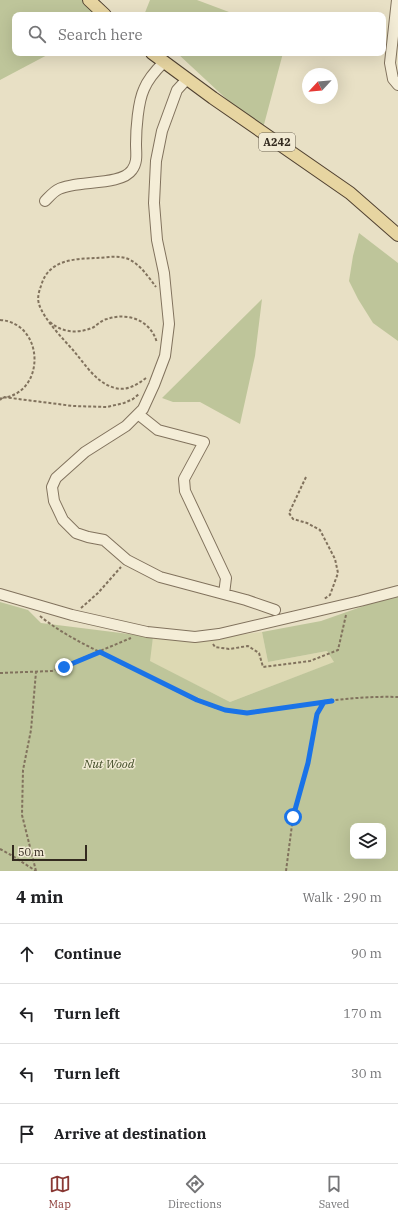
<!DOCTYPE html>
<meta charset="utf-8">
<style>
:root{--surface:#fff;--page:#f6f6f6;--text:#202124;--muted:#757577;--line:#e0e0e0;--accent:#893834}
body{margin:0;font-family:"IBM Plex Serif",serif;background:var(--page);color:var(--text)}
.controls{position:absolute;right:12px;bottom:12px;display:grid;overflow:hidden;border-radius:8px;box-shadow:0 4px 16px #0002}
.controls button{width:36px;height:36px;display:grid;place-items:center;padding:0;border:0;border-bottom:1px solid var(--line);background:var(--surface);color:var(--text);font:20px sans-serif}
.compass{position:absolute;left:302px;top:68px;width:36px;height:36px;border-radius:50%;background:var(--surface);box-shadow:0 4px 16px #0002;rotate:244deg}
.scale{position:absolute;left:12px;bottom:10px;width:75px;box-sizing:border-box;padding-left:4px;border:2px solid #332a1f;border-top:0;font-size:11px;line-height:14px;white-space:nowrap;color:#332a1f;-webkit-text-stroke:3px #f1ead4;paint-order:stroke}
.stop{position:absolute;width:12px;height:12px;margin:-9px;border:3px solid #1a73e8;border-radius:50%;background:#fff}
.stop.end{background:#1a73e8;border-color:#fff;box-shadow:0 1px 4px #0008}
.list{margin:0;padding:0;list-style:none}
h2{display:flex;justify-content:space-between;align-items:center;height:52px;margin:0;padding:0 16px;font-size:17px}
h2 small{font-size:13px;font-weight:400;color:var(--muted)}
.list li{display:grid;grid-template-columns:26px 1fr auto;gap:12px;align-items:center;box-sizing:border-box;height:60px;padding:0 16px;border-top:1px solid var(--line)}
.list b{display:block;font-size:15px;white-space:nowrap}
.list em{font-size:13px;font-style:normal;color:var(--muted)}
.icon{flex:none;width:22px;height:22px;fill:none;stroke:currentColor;stroke-width:2;stroke-linecap:round;stroke-linejoin:round}
.map{position:relative;flex:none;width:398px;height:871px;overflow:hidden}
.search{position:absolute;background:var(--surface);box-shadow:0 4px 16px #0002;left:12px;right:12px;top:12px;height:44px;display:flex;align-items:center;gap:10px;box-sizing:border-box;padding:0 14px;border-radius:8px;color:var(--muted);font-size:15px}
.sheet{height:292px;background:var(--surface)}
nav{display:flex;justify-content:space-around;align-items:center;box-sizing:border-box;height:56px;border-top:1px solid var(--line);background:var(--surface);font-size:11px;color:var(--muted)}
nav a{display:grid;justify-items:center;gap:2px}
nav .on{color:var(--accent)}
.map>svg:first-child{display:block}
.farmland{fill:#ddd9b3}
.green{fill:#bec59a;fill-rule:evenodd}
.lines{fill:none;stroke-linecap:round;stroke-linejoin:round}
.minor-casing{stroke:#81725d;stroke-width:12}
.major-casing{stroke:#504131;stroke-width:14}
.path{stroke:#81725d;stroke-width:2;stroke-dasharray:3 2;stroke-linecap:butt}
.minor{stroke:#f4edd7;stroke-width:10}
.major{stroke:#e7d5a1;stroke-width:12}
.route{stroke:#1a73e8;stroke-width:5}
.labels{text-anchor:middle;dominant-baseline:central;stroke-width:3;stroke-linejoin:round;paint-order:stroke}
.shield{fill:#f1ead4;stroke:#6c6455;stroke-width:1}
.shield-label{font-size:11px;font-weight:bold;fill:#332a1f}
.park-label{font-size:12px;font-style:italic;fill:#424d28;stroke:#f1ead4}
</style>
<div class="map">
<svg width="398" height="871" viewBox="0 0 398 871">
<rect width="100%" height="100%" fill="#e8e0c5"/>
<path class="farmland" d="M262 632 268 662 327 651 335 662 230 702 149 661 153 637 187 641Z"/>
<path class="green" d="M0 0H89L105 15H15V53H51L0 80Z
M150 0H197L237 15H144Z
M177 53H283L262 132Z
M359 233 398 263V341L373 323 358 299 349 281 353 256Z
M262 299 255 356 240 424 200 402H173L162 398Z
M398 594V871H0V602L28 610 41 623 153 637 150 661 230 702 334 662 327 651 268 662 262 632 321 621ZM353 826H383V856H353Z"/>
<g class="lines">
<g class="minor-casing">
<path id="minor" d="M397 0 390 63 393 79 398 85
M187 79 177 90 162 131 156 161 154 203 157 240 164 273 169 324 165 356 154 385 143 409 126 426 85 452 56 478 52 487 54 501 63 520 76 533 88 537 104 540 127 560 160 577 246 600 275 610
M45 201C49 197 54 191 59 189 76 180 121 186 132 170 138 162 136 153 136 144 136 129 138 102 144 89 148 79 156 70 164 62
M138 414 158 430 204 442 184 479 185 491 226 578 224 594
M0 594 72 615 147 632 195 637 219 634 360 601 398 591"/>
</g>
<g class="major-casing">
<path id="major" d="M89 0 105 15
M152 53 213 98 350 193 398 235"/>
</g>
<path class="path" d="M0 320C46 323 46 396 0 398
M50 322C62 333 79 334 94 327 98 324 102 320 107 319 128 312 151 320 157 343
M146 378C137 385 127 391 115 388 96 383 85 364 73 350 63 339 43 318 39 304 37 298 39 291 41 286 48 260 73 259 95 258 103 258 112 256 120 257 136 258 147 275 156 287
M0 400 3 397 73 406 107 407 124 403 133 399 139 394
M306 477 289 513 293 519 307 523 320 530 335 559 338 573 330 595 324 599
M81 608 98 593 121 567
M40 616C68 639 103 653 135 669 166 685 213 714 247 713 263 713 280 708 295 706 329 700 364 696 398 697
M213 644 215 647 229 649 248 646 259 653 263 667 310 661 338 650 346 615
M0 673 52 671 131 638
M0 849 11 855 36 871
M36 871 22 815 23 770 31 730 36 672
M286 871 293 817 308 763 314 725 317 714 325 702"/>
<use href="#minor" class="minor"/>
<use href="#major" class="major"/>
</g>
<g class="lines">
<path class="route" d="M64 667 100 652 197 700 225 710 247 713 332 701 324 702 317 714 308 763 293 817"/>
</g>
<g class="labels">
<rect class="shield" x="259" y="133" width="36" height="18" rx="3"/>
<g class="shield-label">
<text x="277" y="142">A242</text>
</g>
<g class="park-label">
<text x="109" y="763">Nut Wood</text>
</g>
</g>
</svg>
<div class="controls">
<button><svg class="icon" aria-label="layers" viewBox="0 0 24 24"><path d="M12 4l9 5-9 5-9-5zM3 14l9 5 9-5"/></svg></button>
</div>
<svg class="compass" viewBox="-18 -18 36 36"><path d="M0-13l5 13h-10z" fill="#e53935"/><path d="M0 13l5-13h-10z" fill="#757577"/></svg>
<div class="scale">50 m</div>
<div class="stop" style="left:293px;top:817px"></div>
<div class="stop end" style="left:64px;top:667px"></div>
<div class="search"><svg class="icon" aria-label="search" viewBox="0 0 24 24"><circle cx="10" cy="10" r="6"/><path d="M15 15l6 6"/></svg>Search here</div>
</div>
<section class="sheet">
<h2>4 min<small>Walk · 290 m</small></h2>
<ul class="list">
<li><svg class="icon" aria-label="ahead" viewBox="0 0 24 24"><path d="M12 20V5M6 11l6-6 6 6"/></svg><div><b>Continue</b></div><em>90 m</em></li>
<li><svg class="icon" aria-label="left" viewBox="0 0 24 24"><path d="M17 20v-9H6M10 6l-5 5 5 5"/></svg><div><b>Turn left</b></div><em>170 m</em></li>
<li><svg class="icon" aria-label="left" viewBox="0 0 24 24"><path d="M17 20v-9H6M10 6l-5 5 5 5"/></svg><div><b>Turn left</b></div><em>30 m</em></li>
<li><svg class="icon" aria-label="arrive" viewBox="0 0 24 24"><path d="M6 21V4h12l-3 4 3 4H6"/></svg><div><b>Arrive at destination</b></div></li>
</ul>
</section>
<nav>
<a class="on"><svg class="icon" aria-label="map" viewBox="0 0 24 24"><path d="M3 6l6-2 6 2 6-2v14l-6 2-6-2-6 2zM9 4v14M15 6v14"/></svg>Map</a>
<a><svg class="icon" aria-label="directions" viewBox="0 0 24 24"><path d="M12 3l9 9-9 9-9-9zM9 14v-3h6M13 9l2 2-2 2"/></svg>Directions</a>
<a><svg class="icon" aria-label="saved" viewBox="0 0 24 24"><path d="M7 4h10v16l-5-4-5 4z"/></svg>Saved</a>
</nav>
